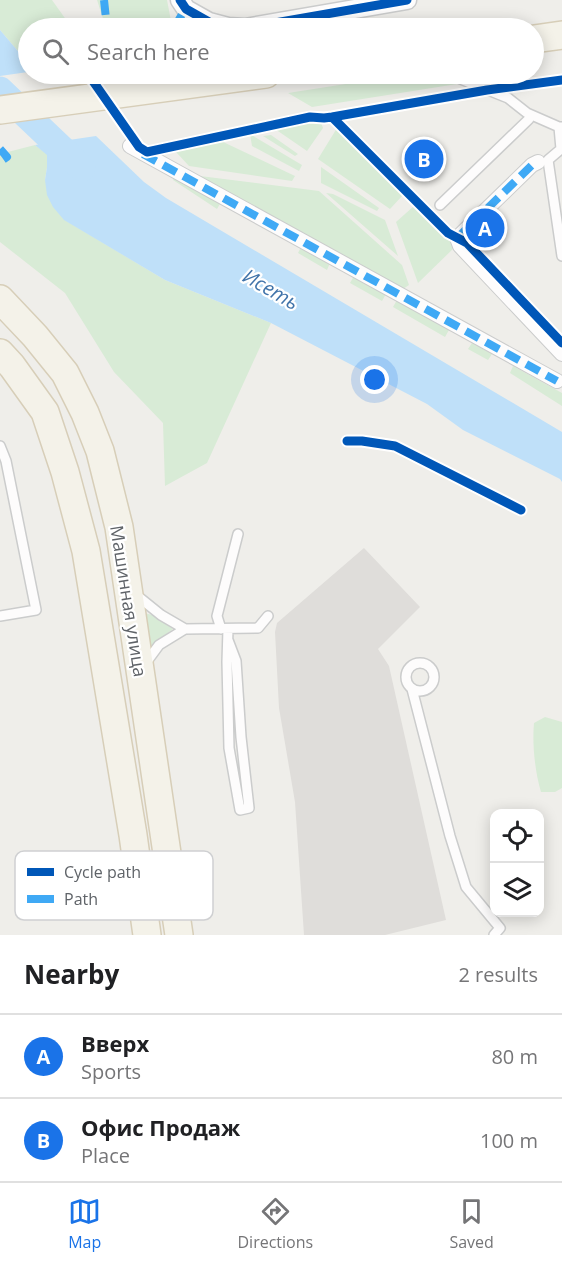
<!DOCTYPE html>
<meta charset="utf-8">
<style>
:root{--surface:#fff;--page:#f6f6f6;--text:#202124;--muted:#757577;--line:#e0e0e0;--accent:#1a73e8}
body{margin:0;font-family:"Open Sans",sans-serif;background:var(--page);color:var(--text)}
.controls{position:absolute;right:18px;bottom:18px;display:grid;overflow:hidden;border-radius:12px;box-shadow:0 3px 15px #0003}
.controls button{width:54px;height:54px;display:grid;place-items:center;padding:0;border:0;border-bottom:2px solid var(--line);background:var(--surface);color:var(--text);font:30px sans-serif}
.you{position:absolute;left:375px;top:380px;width:21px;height:21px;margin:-15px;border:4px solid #fff;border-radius:50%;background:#1a73e8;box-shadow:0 0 0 9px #1a73e833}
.badge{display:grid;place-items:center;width:39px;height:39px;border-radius:50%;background:var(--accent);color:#fff;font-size:20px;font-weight:700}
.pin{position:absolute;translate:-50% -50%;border:3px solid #fff;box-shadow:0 2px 6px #0006}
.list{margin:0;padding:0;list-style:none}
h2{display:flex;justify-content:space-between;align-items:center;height:78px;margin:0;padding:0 24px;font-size:26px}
h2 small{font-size:20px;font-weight:400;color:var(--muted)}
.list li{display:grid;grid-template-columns:39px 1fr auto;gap:18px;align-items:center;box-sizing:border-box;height:84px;padding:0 24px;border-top:2px solid var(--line)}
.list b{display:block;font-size:22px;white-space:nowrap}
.list p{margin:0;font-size:20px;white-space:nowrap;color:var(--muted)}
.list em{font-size:20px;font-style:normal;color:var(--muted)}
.icon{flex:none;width:33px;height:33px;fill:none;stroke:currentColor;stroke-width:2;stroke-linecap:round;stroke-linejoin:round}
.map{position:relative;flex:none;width:562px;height:935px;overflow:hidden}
.search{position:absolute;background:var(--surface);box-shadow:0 3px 15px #0003;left:18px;right:18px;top:18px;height:66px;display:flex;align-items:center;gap:15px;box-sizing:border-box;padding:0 21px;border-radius:33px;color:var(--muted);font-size:22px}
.sheet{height:246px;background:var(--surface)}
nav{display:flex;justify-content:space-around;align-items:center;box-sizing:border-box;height:84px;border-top:2px solid var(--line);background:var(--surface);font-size:16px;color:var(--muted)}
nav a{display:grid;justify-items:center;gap:3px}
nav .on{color:var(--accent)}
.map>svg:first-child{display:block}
.industrial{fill:#dfddda}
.green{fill:#d8ebd6}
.water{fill:#bfe0f9}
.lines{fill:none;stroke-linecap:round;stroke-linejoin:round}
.river{stroke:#bfe0f9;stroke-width:27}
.service-casing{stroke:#cbcccc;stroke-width:12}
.pedestrian-casing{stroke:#cbcccc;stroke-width:16}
.minor-casing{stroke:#cbcccc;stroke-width:21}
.primary-casing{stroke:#d7ceb8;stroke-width:30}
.service{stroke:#fdfcfc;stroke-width:9}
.pedestrian{stroke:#fdfcfc;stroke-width:14}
.minor{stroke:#fdfcfc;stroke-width:18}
.primary{stroke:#f4f2e9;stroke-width:27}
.quiet{stroke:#3fa9f5;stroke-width:8;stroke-dasharray:15 8;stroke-linecap:butt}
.cycleway-casing{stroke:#fff;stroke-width:13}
.cycleway{stroke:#0057b8;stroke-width:9}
.labels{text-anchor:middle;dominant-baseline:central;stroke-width:4.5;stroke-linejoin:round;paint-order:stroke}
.street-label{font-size:18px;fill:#5f6368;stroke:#fff}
.water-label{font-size:20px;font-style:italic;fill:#4174aa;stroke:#fff}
.key{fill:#fff;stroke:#cfd0d2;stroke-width:1.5}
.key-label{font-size:16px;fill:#5f6368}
</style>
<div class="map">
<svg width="562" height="935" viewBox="0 0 562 935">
<rect width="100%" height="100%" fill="#efeeea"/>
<path class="industrial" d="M364 548 420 607 378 649 389 666 446 920 385 935H304L295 802 279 708 275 632 277 623Z"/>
<path class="green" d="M0 0H52L72 28H28V63L0 30Z
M97 0H167L171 21 166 28H106Z
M429 75 457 84 312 107 288 93 352 83Z
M318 120H320L323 128 307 151 275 129Z
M337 128 403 195 390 209 318 159Z
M250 134 302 165 299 171 252 146Z
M271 135 298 154 295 156 263 136Z
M221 141 295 176 292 181 189 166 176 152Z
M35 145 47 154V167L45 180 65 220 165 280 271 323 207 463 165 486 163 423 114 372 65 293 0 242V154Z
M321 167 379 208 377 211 321 183Z
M175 176 221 202 217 209 173 180Z
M200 176 319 191 402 265 409 285 403 289 202 179Z
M326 193 333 194 385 220 398 256Z
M414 206 456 246 418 283 396 222Z
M301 247 330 263 327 270 298 253Z
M354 276 386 294 382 301 350 283Z
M397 300 449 330 445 337 393 307Z
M472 343 492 354 488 360 468 349Z
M513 366 562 393V406L510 373Z
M143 613 153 615 173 629 148 648Z
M545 717 562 722V788L555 792H541C535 772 532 744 534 723Z"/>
<path class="water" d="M0 30 28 63V72L0 76Z
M96 136 144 182 166 198 562 432V482L560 479 463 430 427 404 271 323 165 280 64 220 53 207 47 195 45 180 47 167V155L35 145Z"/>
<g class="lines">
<path class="river" d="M0 90 82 168"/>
<g class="service-casing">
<path id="service" d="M448 74 508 98 527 113 559 127H562
M559 127 561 149 548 160 562 256
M440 205 529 119
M0 446 6 461 36 610 0 616
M135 594 161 615 185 629 258 628 268 616
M221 629 217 616 238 534
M228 640 236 661 241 737 249 808 240 810 229 748 227 662 228 629
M406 677a14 14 0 1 1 28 0a14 14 0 1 1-28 0Z
M145 664 159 645 185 629
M412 689 450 836 466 887 500 928 494 935"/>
</g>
<g class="pedestrian-casing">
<path id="pedestrian" d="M130 146 557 381
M538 162 532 165 457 238 460 246 562 354"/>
</g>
<g class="minor-casing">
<path id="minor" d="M180 0 186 9 209 22 228 27 245 28 407 0"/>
</g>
<g class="primary-casing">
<path id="primary" d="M534 39 562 35
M0 110 266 74
M0 299 35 336 65 373 85 413 100 451 119 527 179 935
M0 353 12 366 45 412 65 472 86 551 133 835 147 935"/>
</g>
<use href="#service" class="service"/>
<use href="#pedestrian" class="pedestrian"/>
<use href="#minor" class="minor"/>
<use href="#primary" class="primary"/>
<path class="quiet" d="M104 0 107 28
M174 28 187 6
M0 149 7 157 0 162
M143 154 557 381
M458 241 457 238 532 165 538 162"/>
<g class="cycleway-casing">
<path id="cycleway" d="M180 0 186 9 209 22 228 27 245 28 407 0
M88 74 139 147 147 152 310 117 324 118 332 117 487 90 562 80
M332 117 448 233 467 243 562 343
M347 441H362L395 446 521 510"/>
</g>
<use href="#cycleway" class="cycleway"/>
</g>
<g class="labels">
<g class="street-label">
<text transform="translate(129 601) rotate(81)">Машинная улица</text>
</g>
<g class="water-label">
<text transform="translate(271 289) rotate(30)">Исеть</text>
</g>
</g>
<rect x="15" y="851" width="198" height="69" rx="9" class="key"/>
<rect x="27" y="868" width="27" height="8" fill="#0057b8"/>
<rect x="27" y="895" width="27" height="8" fill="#3fa9f5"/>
<g class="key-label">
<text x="64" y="878">Cycle path</text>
<text x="64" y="905">Path</text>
</g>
</svg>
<div class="controls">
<button><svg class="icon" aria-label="locate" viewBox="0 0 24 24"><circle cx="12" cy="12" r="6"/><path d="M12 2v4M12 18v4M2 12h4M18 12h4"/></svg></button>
<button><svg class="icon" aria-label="layers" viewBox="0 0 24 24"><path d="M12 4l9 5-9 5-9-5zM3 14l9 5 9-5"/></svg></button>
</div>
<div class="you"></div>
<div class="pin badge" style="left:485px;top:228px">A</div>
<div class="pin badge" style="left:424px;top:159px">B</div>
<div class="search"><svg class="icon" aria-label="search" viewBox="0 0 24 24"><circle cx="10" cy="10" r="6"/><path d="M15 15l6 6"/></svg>Search here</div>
</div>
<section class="sheet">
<h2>Nearby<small>2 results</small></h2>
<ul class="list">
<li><span class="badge">A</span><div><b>Вверх</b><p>Sports</p></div><em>80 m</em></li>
<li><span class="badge">B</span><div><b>Офис Продаж</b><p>Place</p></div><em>100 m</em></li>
</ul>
</section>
<nav>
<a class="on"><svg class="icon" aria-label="map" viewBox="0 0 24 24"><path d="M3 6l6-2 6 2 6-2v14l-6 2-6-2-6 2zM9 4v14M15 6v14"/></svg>Map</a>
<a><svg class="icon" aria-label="directions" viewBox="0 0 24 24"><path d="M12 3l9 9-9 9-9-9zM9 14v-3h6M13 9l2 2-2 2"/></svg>Directions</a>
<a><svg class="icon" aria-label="saved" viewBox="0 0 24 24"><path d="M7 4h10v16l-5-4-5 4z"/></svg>Saved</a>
</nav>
